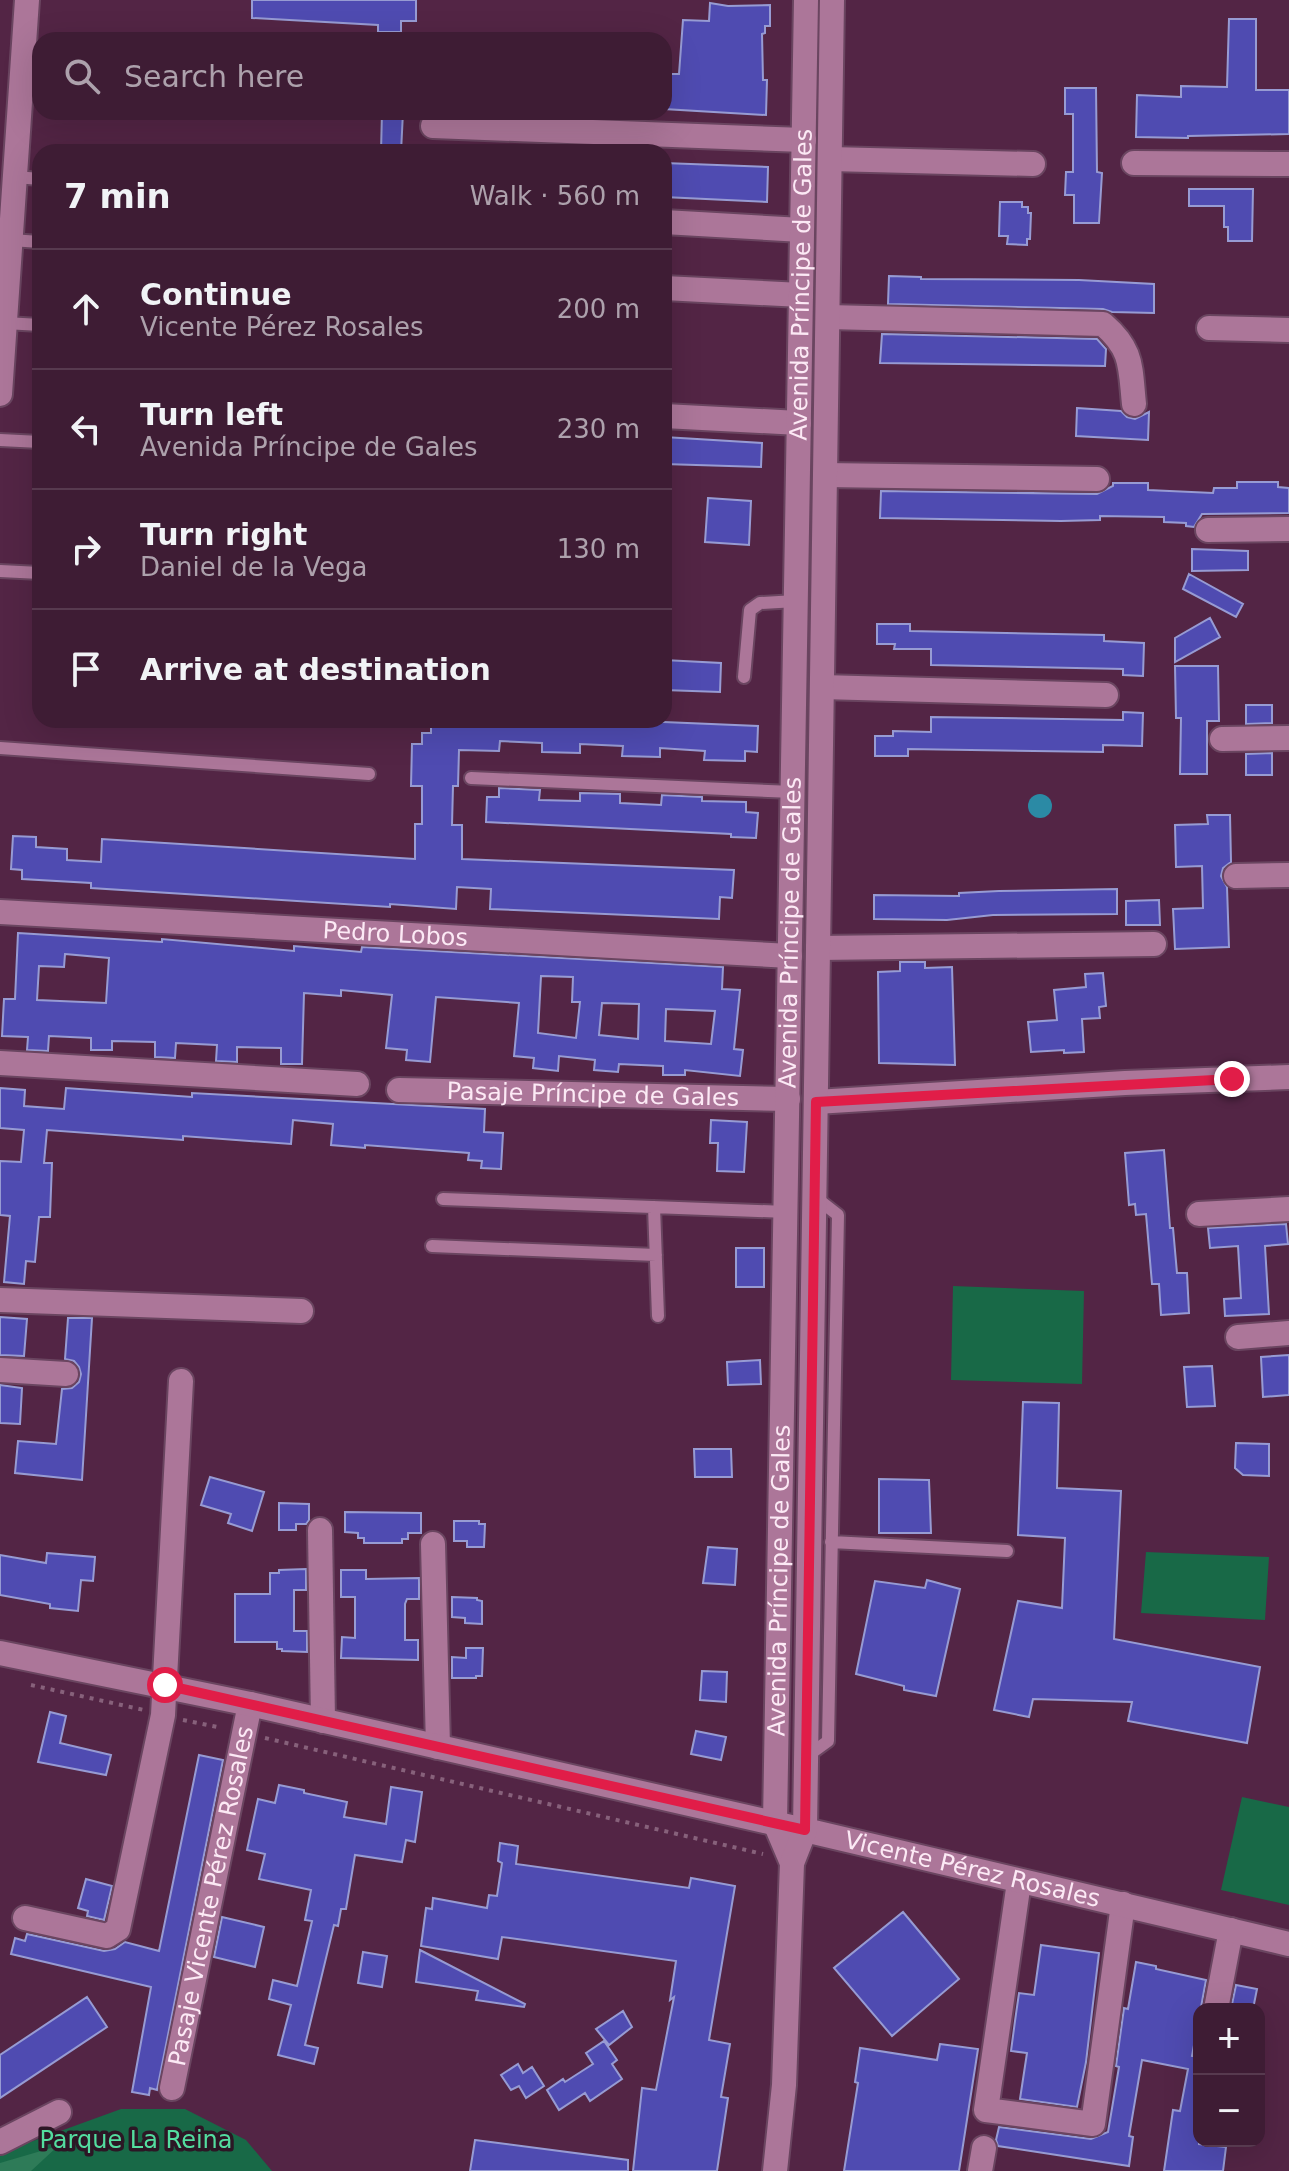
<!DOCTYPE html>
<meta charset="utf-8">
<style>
:root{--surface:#3e1c34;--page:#492940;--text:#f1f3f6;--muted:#ada1ac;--line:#573a4f}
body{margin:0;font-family:"DejaVu Sans",sans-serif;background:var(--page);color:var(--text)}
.controls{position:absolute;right:24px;bottom:24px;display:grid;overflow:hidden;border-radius:16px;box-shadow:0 8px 32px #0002}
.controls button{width:72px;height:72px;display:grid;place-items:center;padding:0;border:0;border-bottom:2px solid var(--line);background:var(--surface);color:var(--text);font:40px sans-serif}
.stop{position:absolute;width:24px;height:24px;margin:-18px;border:6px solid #e11d48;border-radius:50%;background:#fff}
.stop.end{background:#e11d48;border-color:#fff;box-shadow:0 2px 8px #0008}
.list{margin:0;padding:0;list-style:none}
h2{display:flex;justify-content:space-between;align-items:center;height:104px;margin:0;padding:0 32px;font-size:34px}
h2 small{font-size:26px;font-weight:400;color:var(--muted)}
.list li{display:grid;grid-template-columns:52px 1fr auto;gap:24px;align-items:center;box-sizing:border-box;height:120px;padding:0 32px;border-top:2px solid var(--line)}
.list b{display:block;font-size:30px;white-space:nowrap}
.list p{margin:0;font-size:26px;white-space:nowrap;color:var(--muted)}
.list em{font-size:26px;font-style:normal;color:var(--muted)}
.icon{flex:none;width:44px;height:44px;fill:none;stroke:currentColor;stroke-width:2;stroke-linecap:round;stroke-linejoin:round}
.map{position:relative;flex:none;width:1289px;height:2171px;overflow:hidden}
.search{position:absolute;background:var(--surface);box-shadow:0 8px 32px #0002;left:32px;top:32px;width:640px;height:88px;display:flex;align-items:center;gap:20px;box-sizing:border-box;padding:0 28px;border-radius:24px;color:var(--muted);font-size:30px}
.panel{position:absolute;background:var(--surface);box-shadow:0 8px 32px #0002;left:32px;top:144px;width:640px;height:584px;border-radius:24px}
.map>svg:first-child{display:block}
.green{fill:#186947}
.forest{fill:#2e7b58}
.water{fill:#2b8aa5}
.building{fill:#4f4bb1;stroke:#979bd3;stroke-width:2;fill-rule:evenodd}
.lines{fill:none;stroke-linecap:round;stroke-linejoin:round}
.service-casing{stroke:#6a4560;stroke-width:16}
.minor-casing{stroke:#6a4560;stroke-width:28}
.tertiary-casing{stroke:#6a4560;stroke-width:28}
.secondary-casing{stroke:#6a4560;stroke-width:28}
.path{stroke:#87617b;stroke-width:4;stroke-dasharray:4 6;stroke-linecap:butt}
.service{stroke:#ac7699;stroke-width:12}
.minor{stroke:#ac7699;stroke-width:24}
.tertiary{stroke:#ac7699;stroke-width:24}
.secondary{stroke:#ac7699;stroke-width:24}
.route{stroke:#e11d48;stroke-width:10}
.labels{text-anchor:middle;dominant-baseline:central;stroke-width:7;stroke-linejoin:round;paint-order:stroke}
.street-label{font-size:24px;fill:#fce9f5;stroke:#2c1725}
.park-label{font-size:24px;fill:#53dd9f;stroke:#2c1725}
</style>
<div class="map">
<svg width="1289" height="2171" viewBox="0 0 1289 2171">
<rect width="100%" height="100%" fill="#532545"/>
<path class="green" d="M953 1286 1084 1291 1082 1384 951 1380Z
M1146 1552 1269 1557 1265 1620 1141 1613Z
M1242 1797 1289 1807V1905L1221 1890Z
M121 2109H185L246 2140 272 2171H0V2153Z"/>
<path class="forest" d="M58 2146 31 2171H0V2163Z"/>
<path class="water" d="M1028 806a12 12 0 1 1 24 0a12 12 0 1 1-24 0Z"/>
<path class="building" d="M252 0H416V21H401V32H378V25L252 18Z
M710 3 728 6 770 5V26H765V33L762 34 763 80H767L766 115 664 109V74H679L683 20 709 21Z
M1229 19H1256V90H1289V134L1188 136V138L1136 137 1137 95 1181 97V86L1227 87Z
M1065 88H1096L1097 172 1102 173 1099 223H1074V195H1065L1066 172H1073V114H1065Z
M382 112H403L401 152H381Z
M664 163 768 167 767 202 664 197Z
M1189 189H1253L1252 241H1228V227H1224V206H1189Z
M1000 202H1022V207H1028V213H1031L1030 239H1027V245L1007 244 1008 236H999Z
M889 276 921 277V279L1079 280 1154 284V313L1112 312 1103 309 888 304Z
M882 334 1097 339 1106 349 1105 366 880 363Z
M1077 408 1121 411 1127 417 1135 419 1149 412 1148 440 1076 436Z
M664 437 762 443 761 467 664 464Z
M1237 482H1278V487L1289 488V513L1202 514 1194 527 1186 526V523L1164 522V517L1100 516V520L1061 521 880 518 881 491 1097 494 1113 486V483H1148V490L1213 493 1214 488H1237Z
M708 498 751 501 749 545 705 542Z
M1192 549 1248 551V570L1192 571Z
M1189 574 1243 604 1236 617 1183 589Z
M1210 618 1220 637 1175 662V638Z
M877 624H910V631L1104 635V641L1144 643 1143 676 1123 675V669L931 665V649H894L895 644H877Z
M664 660 721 663 720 692 664 690Z
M1175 666H1218L1219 721H1207V774H1180L1181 718H1176Z
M1246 705H1272V723L1246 724Z
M1123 712 1143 713 1142 746 1103 745V752L908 749V756H875V736H893V731L931 732V717L1123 720Z
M431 720H616L758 726 757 752 745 751V761L704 760 705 751 660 748V757L622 756 623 746 580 744V753L542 752V743L500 741 499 751 459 750 458 786H453L452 825H462V859L734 870 732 898 720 897 719 919 490 909 491 889 457 887 456 909 390 904V907L91 888V883L22 879V870L11 869 13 836 36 837V847L67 849V860L101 862 102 839 415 859V824H422V786H411L412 744H422V733H431Z
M1272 753V775H1246V754Z
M499 788 540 790 539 800 580 801V793L620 794V803L661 805 662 795 702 797V801L746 802V812L758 813 756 838 731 837V834L486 822 487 797H499Z
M1207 815H1230L1231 862 1223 868 1221 876 1227 887 1229 947 1175 949 1173 909 1203 908 1202 866 1176 867 1175 825 1208 824Z
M1117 889V914L993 915 947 920 874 919V895L959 896V893L999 891Z
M1159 900 1160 925H1126V901Z
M18 933 162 942V939L294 951V946L361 952 362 947 723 967 722 989 740 990 734 1049 743 1050 740 1076 685 1070V1075H663V1066L619 1064 618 1072 594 1070 595 1060 559 1056 558 1071 533 1068 534 1058 514 1056 519 1003 436 997 430 1062 406 1060 407 1050 386 1048 392 995 341 990V996L304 993 302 1064H281V1048L237 1047V1062L216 1061 217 1045 176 1043 175 1058 155 1057V1042L112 1041V1050H91V1038L49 1036 48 1051 27 1050 28 1037 2 1036 4 999H15ZM65 954 109 958 106 1003 37 1000 39 966 64 967ZM541 976 573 977 572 1002H580L576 1038 538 1033ZM602 1003 639 1004 638 1039 599 1035ZM666 1009 715 1011 711 1044 665 1041Z
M900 962H925V968L952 967 955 1065 879 1063 878 972 900 971Z
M1103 973 1106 1006 1099 1007 1100 1018 1082 1019 1084 1052 1064 1053V1050L1031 1052 1028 1022 1057 1020 1054 990 1086 987 1085 974Z
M0 1088 25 1090 24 1106 64 1109 66 1088 192 1097V1093L485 1109 484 1132 503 1133 501 1169 481 1168 482 1161 468 1160 469 1153 365 1145V1148L331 1145 333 1124 293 1120 291 1144 183 1136V1140L47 1130 44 1163H52L50 1217H39L35 1262 26 1261 24 1284 4 1282 10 1216 0 1215V1161L21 1162 24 1130 0 1128Z
M711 1120 747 1122 744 1172 717 1171 718 1143H710Z
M1164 1150 1170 1228H1173L1177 1273H1187L1189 1313 1161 1315 1159 1284H1152L1146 1214 1136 1215 1135 1204 1129 1205 1125 1153Z
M1286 1224 1288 1244 1265 1246 1269 1314 1225 1316 1224 1299 1241 1298 1238 1246 1210 1248 1208 1228Z
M736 1248H764V1287H736Z
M0 1317 27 1319 24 1356 0 1355Z
M68 1318H92L82 1480 15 1473 18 1441 56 1444 62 1389 72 1388 79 1382 81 1374 79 1367 74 1361 65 1359Z
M1289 1355V1395L1263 1397 1261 1357Z
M760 1360 761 1384 728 1385 727 1362Z
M1212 1366 1215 1406 1187 1407 1184 1367Z
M0 1385 22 1388 20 1424 0 1423Z
M1023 1402 1059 1403 1057 1488 1121 1491 1114 1639 1260 1667 1247 1743 1128 1721 1132 1702 1033 1699 1029 1717 994 1710 1018 1601 1062 1608 1065 1538 1018 1535Z
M1236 1443 1269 1444V1476L1243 1475 1235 1468Z
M694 1449H731L732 1477H695Z
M210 1477 264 1492 252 1531 228 1523 231 1514 201 1505Z
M879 1479 929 1480 931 1533H879Z
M279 1503 309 1504V1520L306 1524H296V1530H279Z
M345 1512 421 1513V1533H408V1539H402V1543H364V1538H358V1533L345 1532Z
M454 1521H479V1524H485L484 1547H467V1541H454Z
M708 1547 737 1549 735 1585 703 1583Z
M47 1553 95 1557 93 1581 81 1580 78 1611 50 1608V1604L0 1595V1555L46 1563Z
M306 1569V1590H294V1631H307V1652L282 1651V1649H277V1642H235V1594H270V1573H279V1570Z
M341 1570H366V1579L419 1578V1599H407L405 1604V1640H418V1660L341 1658 342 1637 355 1638V1597H341Z
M927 1580 960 1589 936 1696 904 1690V1686L856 1674 875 1581 925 1588Z
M452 1597 477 1598V1600L482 1601V1624L465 1623V1618L452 1617Z
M466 1648H483L482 1676H476V1678H452V1657L466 1658Z
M702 1671 727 1672 726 1702 700 1700Z
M50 1712 66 1716 60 1743 111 1755 106 1775 38 1762Z
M696 1731 726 1737 721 1760 691 1754Z
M199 1755 223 1760 157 2090 150 2088 149 2095 132 2092 151 1987 11 1954 15 1938 25 1941 27 1934 104 1951 115 1949 125 1942 159 1951Z
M279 1785 304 1790V1793L347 1802 344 1817 386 1824 391 1787 422 1792 415 1842 406 1840 402 1862 355 1855 346 1909H341L338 1926 334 1925 305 2045 318 2048 314 2064 278 2055 291 2005 269 1999 273 1980 297 1986 312 1921 305 1920 311 1890 259 1879 265 1854 247 1850 258 1799 275 1803Z
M500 1843 518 1846 516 1864 689 1888 691 1878 735 1886 709 2040 730 2044 721 2097 728 2098 717 2171H633L642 2088 656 2090 674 1997 670 2000 676 1961 502 1937 498 1959 421 1946 426 1908 432 1909 433 1898 487 1908 489 1895 497 1896 502 1863 498 1861Z
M86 1879 112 1886 104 1920 87 1916 88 1911 78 1908Z
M903 1912 959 1979 892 2036 834 1968Z
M222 1917 264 1927 255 1967 214 1957Z
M1041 1945 1099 1953 1086 2062 1077 2107 1020 2099 1027 2053 1011 2051 1015 2021 1019 1993 1034 1995Z
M420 1950 525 2004 524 2007 476 2000 478 1991 416 1982Z
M363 1952 387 1956 382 1987 358 1983Z
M1136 1962 1156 1966V1969L1206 1980 1192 2056 1199 2057V2144L1226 2147 1223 2171H1164L1173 2110 1180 2111 1188 2069 1142 2060 1129 2136 1133 2137 1129 2166 998 2146 996 2140 999 2127 1091 2139 1108 2132 1119 2067 1116 2066 1124 2008 1128 2009Z
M1236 1985 1257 1989 1253 2009H1231Z
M87 1997 107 2027 0 2098V2055Z
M623 2011 632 2027 609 2045 596 2029Z
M604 2041 617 2060 612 2064 622 2079 590 2101 585 2093 559 2110 547 2090 563 2079 565 2082 593 2064 586 2053Z
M940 2044 978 2049 959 2171H844L858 2083 855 2082 860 2048 937 2060Z
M518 2064 523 2073 532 2067 544 2086 526 2098 519 2086 511 2090 501 2075Z
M475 2140 628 2160V2171H470Z"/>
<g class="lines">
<g class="service-casing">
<path id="service" d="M15 177 40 179
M11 240 40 242
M5 323 40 325
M0 440 40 442
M0 571 40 573
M744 677 750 610 760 603 796 601
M0 748 369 774
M471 778 793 792
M443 1199 786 1212
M654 1207 658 1316
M432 1246 656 1255
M831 1542 1007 1551
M806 1757 828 1741 838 1215 815 1197"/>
</g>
<g class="minor-casing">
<g id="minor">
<path d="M433 126 804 140"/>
<path d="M830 159 1033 164"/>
<path d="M1134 163 1289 164"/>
<path d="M664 222 802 230"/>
<path d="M664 288 801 295"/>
<path d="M828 317 1103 324C1133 350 1130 366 1134 404"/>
<path d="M1209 328 1289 330"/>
<path d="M664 416 799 423"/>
<path d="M825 475 1097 479"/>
<path d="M1208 530 1289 529"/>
<path d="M822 687 1106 695"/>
<path d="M1222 739 1289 738"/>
<path d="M1236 876 1289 875"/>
<path id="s1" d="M0 912 790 956"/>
<path d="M818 948 1154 944"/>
<path d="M0 1063 357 1084"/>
<path id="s2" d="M399 1090 788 1099"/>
<path d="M816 1102 1125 1083 1289 1077"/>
<path d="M1199 1214 1289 1209"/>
<path d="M0 1300 301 1311"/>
<path d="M1238 1337 1289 1333"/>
<path d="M0 1370 66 1374"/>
<path d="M320 1530 323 1721"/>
<path d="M433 1544 438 1747"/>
<path d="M1019 1882 986 2110 1093 2124 1123 1904"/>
<path d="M25 1918 107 1936 118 1929 163 1715 181 1381"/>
<path d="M1216 2009 1231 1930"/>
<path id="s3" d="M172 2088 250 1704"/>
<path d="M0 2142 59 2112"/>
<path d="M980 2171 984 2148"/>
</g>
</g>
<g class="tertiary-casing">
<g id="tertiary">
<path d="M0 394 27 0"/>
<path id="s4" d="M805 1830 1289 1944"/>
</g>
</g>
<g class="secondary-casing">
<g id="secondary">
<path d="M0 1653 250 1704 791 1827"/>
<path id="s5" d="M792 1863 775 1823 806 0"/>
<path d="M775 2171 784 2085 792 1863 805 1830 832 0"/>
</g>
</g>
<path class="path" d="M31 1685 144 1710
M183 1720 222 1728
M265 1738 763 1854"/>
<use href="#service" class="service"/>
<use href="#minor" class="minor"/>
<use href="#tertiary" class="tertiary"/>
<use href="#secondary" class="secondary"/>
</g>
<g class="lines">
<path class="route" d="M165 1685 805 1830 816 1102 1232 1079"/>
</g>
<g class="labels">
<g class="street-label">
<text stroke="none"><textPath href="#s5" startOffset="1582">Avenida Príncipe de Gales</textPath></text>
<text stroke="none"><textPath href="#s5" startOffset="934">Avenida Príncipe de Gales</textPath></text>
<text stroke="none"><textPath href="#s1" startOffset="396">Pedro Lobos</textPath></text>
<text stroke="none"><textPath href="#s2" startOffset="194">Pasaje Príncipe de Gales</textPath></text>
<text stroke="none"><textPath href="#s5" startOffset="286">Avenida Príncipe de Gales</textPath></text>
<text stroke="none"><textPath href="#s4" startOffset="172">Vicente Pérez Rosales</textPath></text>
<text stroke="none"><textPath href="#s3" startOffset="196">Pasaje Vicente Pérez Rosales</textPath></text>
</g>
<g class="park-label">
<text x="136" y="2140">Parque La Reina</text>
</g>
</g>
</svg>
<div class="controls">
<button>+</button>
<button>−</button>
</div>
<div class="stop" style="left:165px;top:1685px"></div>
<div class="stop end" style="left:1232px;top:1079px"></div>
<div class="search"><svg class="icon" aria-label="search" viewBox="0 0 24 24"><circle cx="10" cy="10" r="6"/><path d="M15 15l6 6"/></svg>Search here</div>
<section class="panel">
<h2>7 min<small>Walk · 560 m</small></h2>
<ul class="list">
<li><svg class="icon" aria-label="ahead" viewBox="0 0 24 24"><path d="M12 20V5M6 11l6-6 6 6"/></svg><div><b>Continue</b><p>Vicente Pérez Rosales</p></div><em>200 m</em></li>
<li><svg class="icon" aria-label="left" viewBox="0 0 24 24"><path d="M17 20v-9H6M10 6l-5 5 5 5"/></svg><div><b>Turn left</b><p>Avenida Príncipe de Gales</p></div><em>230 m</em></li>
<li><svg class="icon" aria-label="right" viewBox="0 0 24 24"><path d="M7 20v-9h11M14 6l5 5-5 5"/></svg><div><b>Turn right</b><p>Daniel de la Vega</p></div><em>130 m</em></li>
<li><svg class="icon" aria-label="arrive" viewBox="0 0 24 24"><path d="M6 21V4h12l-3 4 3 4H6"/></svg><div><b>Arrive at destination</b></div></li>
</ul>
</section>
</div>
